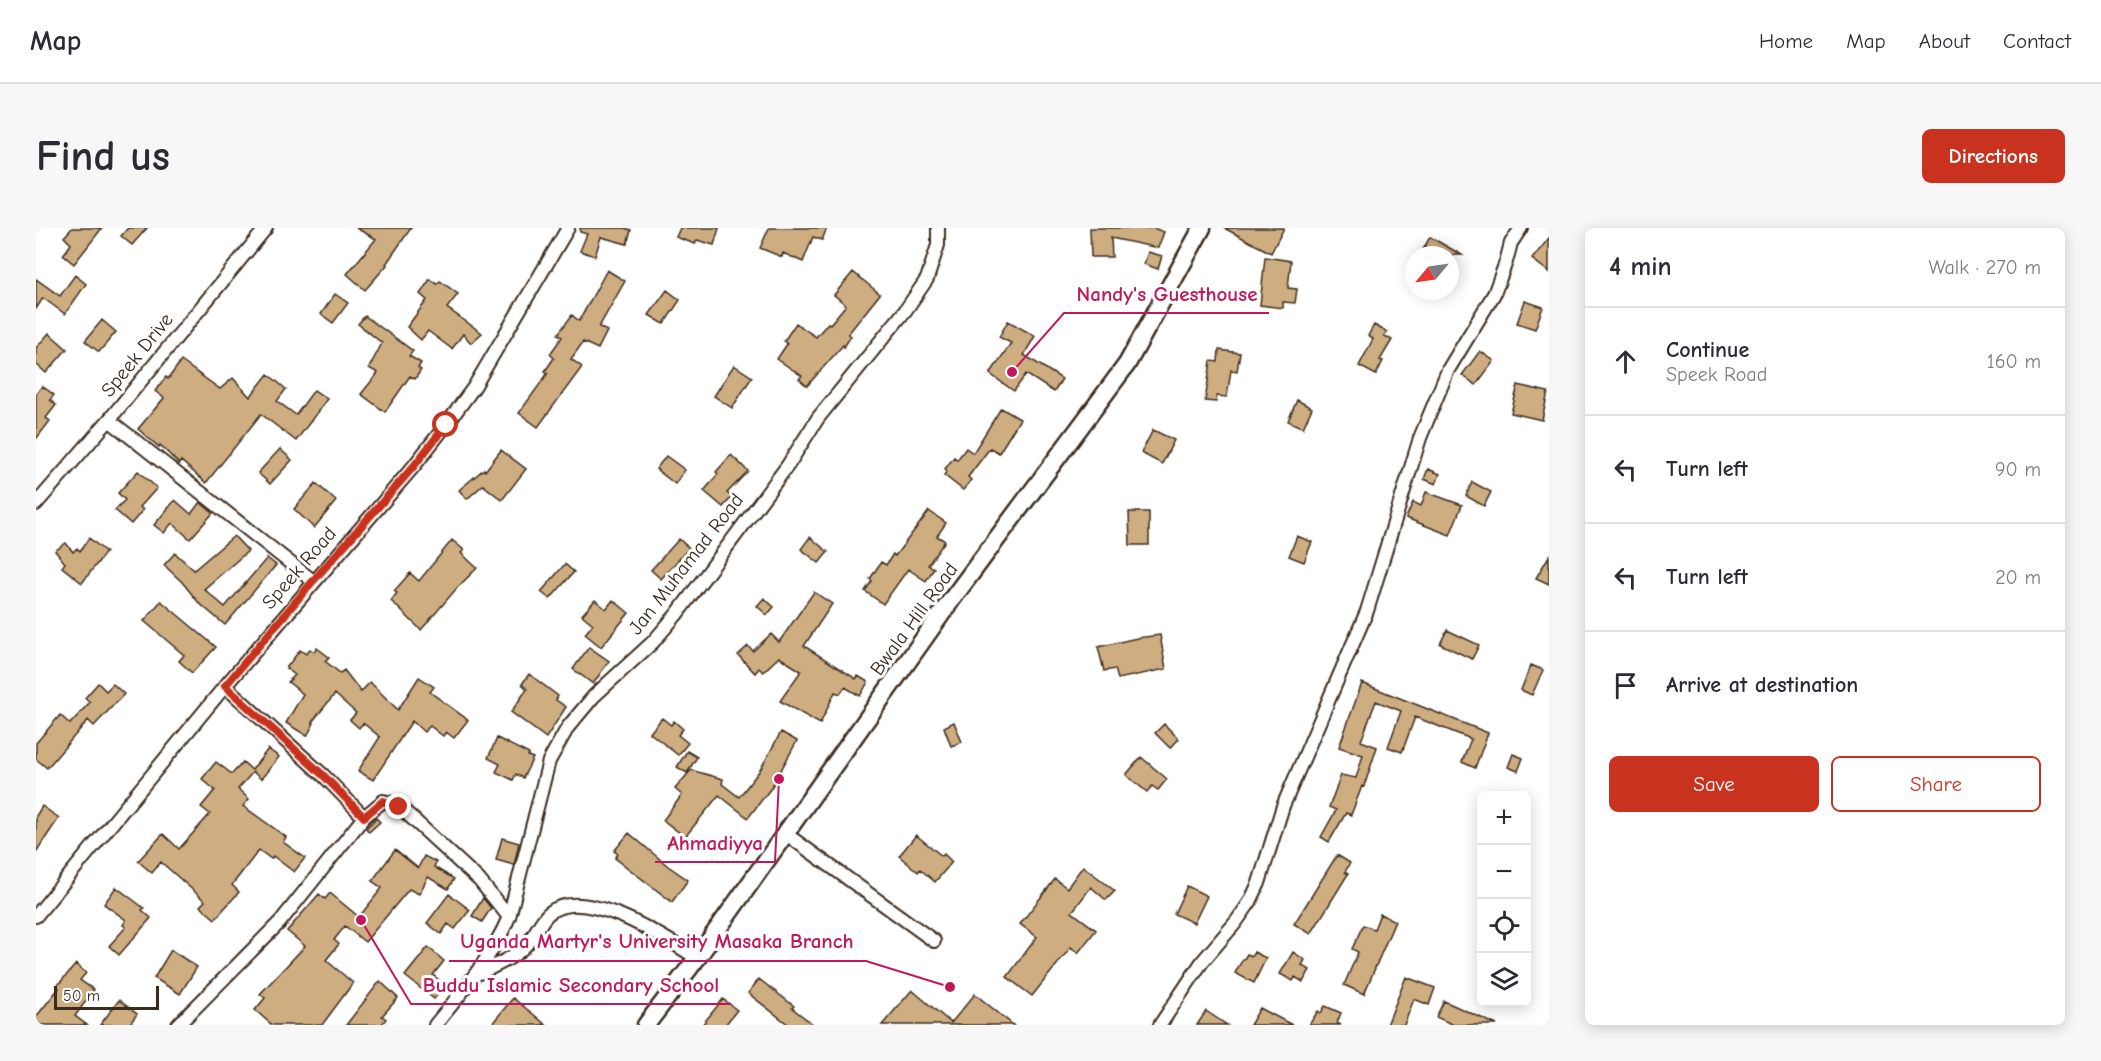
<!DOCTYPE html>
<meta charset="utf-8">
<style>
:root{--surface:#fff;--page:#f7f7f7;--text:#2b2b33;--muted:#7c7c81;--line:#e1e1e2;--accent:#c8321e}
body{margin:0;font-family:"Comic Neue",sans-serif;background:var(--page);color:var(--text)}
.controls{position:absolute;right:18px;bottom:18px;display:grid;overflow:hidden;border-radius:9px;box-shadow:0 3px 15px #0003}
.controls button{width:54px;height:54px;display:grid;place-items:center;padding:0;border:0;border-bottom:2px solid var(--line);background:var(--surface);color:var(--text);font:30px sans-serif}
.compass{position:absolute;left:1369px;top:18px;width:54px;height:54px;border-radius:50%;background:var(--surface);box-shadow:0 3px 15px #0003;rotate:241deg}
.scale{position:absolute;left:18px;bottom:15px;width:105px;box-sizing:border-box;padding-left:6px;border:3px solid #3b2a1e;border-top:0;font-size:16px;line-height:21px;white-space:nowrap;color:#3b2a1e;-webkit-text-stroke:4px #fff;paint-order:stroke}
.stop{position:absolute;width:18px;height:18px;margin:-14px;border:4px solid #c8321e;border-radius:50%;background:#fff}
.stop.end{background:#c8321e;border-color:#fff;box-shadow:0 2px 6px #0008}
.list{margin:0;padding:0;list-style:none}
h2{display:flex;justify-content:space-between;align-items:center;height:78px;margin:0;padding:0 24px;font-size:26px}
h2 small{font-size:20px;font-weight:400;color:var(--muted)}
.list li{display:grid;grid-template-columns:39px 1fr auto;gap:18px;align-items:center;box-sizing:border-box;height:108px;padding:0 24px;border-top:2px solid var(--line)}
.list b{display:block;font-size:22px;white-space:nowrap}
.list p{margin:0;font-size:20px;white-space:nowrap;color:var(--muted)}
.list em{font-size:20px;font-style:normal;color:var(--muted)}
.actions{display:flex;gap:12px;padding:18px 24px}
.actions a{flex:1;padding:14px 0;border:2px solid var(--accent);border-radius:9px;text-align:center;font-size:21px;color:var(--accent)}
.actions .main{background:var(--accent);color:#fff}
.icon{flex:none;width:33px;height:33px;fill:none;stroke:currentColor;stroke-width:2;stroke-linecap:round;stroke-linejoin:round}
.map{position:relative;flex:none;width:1513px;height:797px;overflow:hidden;border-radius:9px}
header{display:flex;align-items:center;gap:36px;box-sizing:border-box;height:84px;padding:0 30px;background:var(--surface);border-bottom:2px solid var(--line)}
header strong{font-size:28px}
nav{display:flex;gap:33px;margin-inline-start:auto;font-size:21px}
.intro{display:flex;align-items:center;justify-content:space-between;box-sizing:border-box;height:144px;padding:0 36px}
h1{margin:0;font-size:42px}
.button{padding:15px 27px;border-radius:9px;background:var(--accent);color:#fff;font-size:21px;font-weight:700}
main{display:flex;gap:36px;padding:0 36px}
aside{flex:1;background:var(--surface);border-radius:9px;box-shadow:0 3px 15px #0003}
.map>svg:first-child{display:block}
.building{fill:#ceae81;stroke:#3b2a1e;stroke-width:1.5}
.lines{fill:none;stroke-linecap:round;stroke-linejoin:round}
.street-casing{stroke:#3b2a1e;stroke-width:16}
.secondary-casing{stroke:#3b2a1e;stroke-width:21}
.street{stroke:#fff;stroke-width:12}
.secondary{stroke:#fff;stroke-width:16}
.route{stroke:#c8321e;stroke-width:8}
.labels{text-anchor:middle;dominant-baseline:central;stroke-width:6;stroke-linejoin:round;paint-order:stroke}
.street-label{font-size:20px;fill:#3b2a1e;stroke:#fff}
.leader{fill:none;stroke:#c2185b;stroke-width:2}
.callout-dot{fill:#c2185b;stroke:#fff;stroke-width:2}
.callout-label{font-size:21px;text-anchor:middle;font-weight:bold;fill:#c2185b;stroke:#fff;stroke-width:6;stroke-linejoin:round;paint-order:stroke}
</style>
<header>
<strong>Map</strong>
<nav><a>Home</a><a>Map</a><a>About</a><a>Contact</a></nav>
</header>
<div class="intro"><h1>Find us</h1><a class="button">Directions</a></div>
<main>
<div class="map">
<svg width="1513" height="797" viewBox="0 0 1513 797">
<rect width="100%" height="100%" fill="#fff"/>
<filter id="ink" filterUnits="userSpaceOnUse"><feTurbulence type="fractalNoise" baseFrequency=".0167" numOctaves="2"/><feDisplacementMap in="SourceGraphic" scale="12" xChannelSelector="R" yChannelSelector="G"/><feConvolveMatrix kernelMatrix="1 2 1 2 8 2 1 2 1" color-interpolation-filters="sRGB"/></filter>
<g filter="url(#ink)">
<path class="building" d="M36 0H66L38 36 27 27 35 16 28 9Z
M92 0H111L96 17 85 8Z
M320 0H375L350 36 351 37 329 62 311 46 340 11Z
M544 0H588L595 2 591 16 565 9 559 28 544 23 551 6 544 4Z
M644 0H683L678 17 661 12 659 16 640 9Z
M733 0H791L786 12 777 9 767 34 747 25 746 29 724 20Z
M1054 0H1117L1128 4 1122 20 1075 10 1076 29H1055Z
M1188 0H1248L1235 25Z
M1394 9 1426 27H1384Z
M1513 10V44L1496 31Z
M1112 24 1126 28 1122 41 1108 36Z
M1229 29 1255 33 1252 60 1261 61 1259 75 1247 74V80L1224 77Z
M571 42 589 53 563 99 571 103 562 121 547 114 535 131 546 139 502 199 483 185 512 145 509 143 518 130 514 126 526 109 522 106 536 87 543 93Z
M817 44 844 66 812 106 815 108 808 119 807 117 771 158 763 151 766 148 741 131 751 116 748 113 760 95 780 109 792 95 794 96 810 77 798 67Z
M39 47 50 56 29 86 7 70 0 81V51L24 68Z
M394 51 401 56 404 53 422 66 411 80 446 105 435 115 427 106 416 121 392 103 385 112 371 99 391 72 384 66Z
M631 62 644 72 628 96 613 87Z
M299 66 312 75 297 95 285 86Z
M1489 73 1507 79 1499 101 1481 95Z
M329 88 377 123 373 128 385 135 382 140 385 142 379 151 374 148 349 184 325 166 342 145 333 140 346 115 322 96Z
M66 92 80 104 63 124 49 113Z
M972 93 999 108 988 127 1026 151 1018 164 990 146 978 163 954 146 975 115 963 109Z
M1338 97 1351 104 1348 108 1356 112 1344 132 1347 133 1340 147 1323 138 1337 111 1332 108Z
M13 105 31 121 10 145 0 136V120Z
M1183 122 1204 125 1201 143 1195 142 1191 169 1181 168 1180 174 1169 173 1175 133 1182 134Z
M1444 123 1458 133 1440 157 1426 147Z
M145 133 184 161 197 150 214 169 232 146 250 161 241 173 260 187 278 162 291 171 260 213 225 186 170 255 145 233 143 236 124 217 123 219 102 201 128 170 119 163 130 149 132 151Z
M698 137 716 149 696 180 678 168Z
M1482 157 1512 164 1506 192 1475 185Z
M6 158 18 167 14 172 20 177 10 190 14 193 0 211V166Z
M1261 172 1276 180 1267 200 1252 193Z
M965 180 984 191 963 225 954 220 932 249 935 252 927 262 908 247 911 243 909 241 918 229 921 232 930 220 937 225Z
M1117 202 1138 212 1126 236 1105 225Z
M244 221 256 232 234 256 222 245Z
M465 222 490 241 466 272 447 257 431 271 423 262 448 241 449 243Z
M695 227 712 243 691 265 696 269 687 279 668 263 682 246 680 244Z
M630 228 649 242 639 256 620 241Z
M1392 241 1404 246 1400 256 1388 251Z
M102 243 121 260 104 279 107 282 95 296 79 282 89 272 82 265Z
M1436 254 1455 264 1448 278 1430 268Z
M280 255 300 273 278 300 258 281Z
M1390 264 1426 277 1414 307 1370 290 1377 274 1385 278Z
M139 272 155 286 164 274 177 285 154 311 136 295 128 305 118 297Z
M893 283 910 295 901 308 909 313 892 337 898 340 890 353 872 341 847 376 829 363 836 353 834 351 845 334 850 337 857 326 859 328Z
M1093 284H1113V317H1094Z
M198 308 212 323 168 361 189 379 231 330 240 337 189 397 163 375 146 354 128 337 139 325 158 342Z
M1261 308 1276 314 1268 334 1253 328Z
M774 309 792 324 783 335 765 321Z
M53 310 70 324 46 355 26 339 29 335 19 323 30 315 37 324 41 320 44 323Z
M643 311 653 320 625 351 615 342Z
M416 312 428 322 425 325 441 340 421 360 385 402 355 373 361 365 358 363 374 345 383 353Z
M1513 328V356L1500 350Z
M529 336 538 344 514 371 505 364Z
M778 364 796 376 768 418 820 451 822 448 832 454 824 468 809 459 804 466 799 464 784 496 744 473 765 443 743 429 727 444 723 440 719 445 702 427 712 418 717 423 735 406 743 414Z
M728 370 738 379 731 387 721 378Z
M559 372 570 381 577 372 593 385 565 419 549 406 557 396 546 387Z
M125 373 180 419 156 445 143 433 148 427 108 393Z
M1411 402 1443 417 1436 431 1404 416Z
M1124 407 1130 441 1082 451 1079 441 1068 443 1062 419 1101 410Z
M553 419 573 433 557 456 537 441Z
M281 420 293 429 289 433 304 445 308 442 325 464 334 454 362 482 383 449 398 459 394 464 432 492 418 510 410 504 407 508 394 498 388 504 376 493 337 552 322 543 344 509 327 495 323 500 314 492 320 485 299 466 276 494 278 495 271 508 250 495 267 466 252 454 259 447 250 440 264 422 270 426 274 421 278 424Z
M1495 437 1507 442 1496 467 1485 462Z
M493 446 522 468 520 472 530 479 510 510 475 484 491 461 486 456Z
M62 455 70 463 77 456 88 466 58 498 52 492 11 540 0 531V515L24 487 34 496 54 474 49 470Z
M1326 455 1452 505 1439 540 1426 534 1435 511 1379 489 1366 524 1352 519 1365 483 1340 473 1325 513 1341 519 1328 559 1326 558 1315 587 1310 585 1293 614 1285 609 1300 582 1293 579 1305 547 1320 550 1327 527 1303 519Z
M626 490 635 497 638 493 647 501 642 507 652 515 642 527 614 505Z
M918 494 926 514 915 518 908 499Z
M1128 496 1143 511 1134 520 1119 505Z
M745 504 761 513 735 560 712 590 683 567 649 609 627 592 646 567 639 561 655 542 687 551 686 556 703 569 724 542Z
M461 510 493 526 492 528 497 530 487 550 480 546 477 552 460 544 464 536 452 530Z
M232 521 243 529 225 551 217 544 202 561 213 571 207 578 250 609 247 614 269 630 258 644 237 628 235 631 223 622 196 657 203 664 179 691 164 678 169 673 125 634 116 645 102 633 127 606 143 621 174 586 165 579 179 562 166 551 180 534 196 546 207 534 216 542Z
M651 523 661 529 651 545 641 539Z
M1477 526 1487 530 1482 543 1472 539Z
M1105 529 1131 551 1122 562 1116 558 1111 564 1090 547Z
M6 578 23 590 0 624V588Z
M340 590 344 594 333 604 330 600Z
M593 605 632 638 652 652 636 674 579 630 582 626 578 623Z
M880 607 906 628 908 626 916 634 899 654 884 641 882 644 863 628Z
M466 610 483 615 478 637 460 632Z
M359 622 382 640 388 628 400 634 398 639 418 651 412 661 392 649 383 666 373 661 329 714 309 698 298 712 303 716 290 732 317 755 286 797H236L219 782 229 770 224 766 269 718 251 703 283 666 289 671 294 665 323 689 346 660 336 653Z
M1301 627 1314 635 1309 644 1312 646 1275 706 1258 696Z
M1047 638 1079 663 1070 672 1055 659 1036 684 1060 702 1042 725 1035 719 996 768 971 749 1001 709 984 696 1019 651 1031 660Z
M1151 658 1171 668 1158 695 1138 686Z
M80 659 108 680 106 682 115 690 83 727 73 718 90 699 87 697 90 692 68 676Z
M413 666 434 682 419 701 412 696 405 706 391 695Z
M447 670 455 680 446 694 436 688Z
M1344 686 1359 693 1328 766 1308 757 1322 724 1316 721 1327 697 1338 701Z
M392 719 408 733 397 747 409 757 398 771 369 748Z
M135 722 161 739 144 766 118 750Z
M1218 724 1230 730 1218 755 1199 745 1207 731H1208L1211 726 1216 728Z
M1257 724 1269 732 1266 737 1274 742 1267 754 1259 749 1257 753 1244 746Z
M40 736 50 745 44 752 58 762 39 788 51 797H0V789L23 760 21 758Z
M1370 749 1399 760 1393 777 1378 771 1368 797H1351Z
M723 751 758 778 756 780 778 797H753L712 765Z
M344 753 362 770 346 788 350 791 345 797H310Z
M876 762 915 795 939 766 977 797H846Z
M477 770 497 786 510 797H455Z
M687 771 701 782 689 797H666Z
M83 772 101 786 93 797H64Z
M1408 773 1461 797H1418L1400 789Z
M1289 778 1305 785 1301 795 1305 797H1273L1282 783 1285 785Z
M1224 780 1256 797H1214Z
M1170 783 1191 797H1161Z"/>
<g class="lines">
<g class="street-casing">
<path id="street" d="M73 192 277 353
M0 276 73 192 230 0
M189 458 288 548 328 589
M750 606 898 713
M0 688 189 458 378 238 410 197 438 159 532 0
M441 746C461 737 480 730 494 712 501 703 505 692 513 685 548 656 631 711 661 730
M142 797 244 694 328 589 347 573 355 575 366 581 443 652 473 689
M399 797C427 763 456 729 473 689L513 533 532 499 558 468 617 414 641 386 752 237 782 190 869 83 891 51 902 17V0
M1124 797 1166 734 1200 694 1214 674 1223 655 1247 578 1331 383 1384 210 1412 142 1458 66 1470 34 1475 15 1485 0"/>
</g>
<g class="secondary-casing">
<path id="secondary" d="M610 797 661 730 916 371 1091 136 1166 0"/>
</g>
<use href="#street" class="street"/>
<use href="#secondary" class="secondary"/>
</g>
</g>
<g class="lines" filter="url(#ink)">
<path class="route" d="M363 579 347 573 328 589 288 548 189 458 277 353 378 238 410 197"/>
</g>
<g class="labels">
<g class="street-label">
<text transform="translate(101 127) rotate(-51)">Speek Drive</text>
<text transform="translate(650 336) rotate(-52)">Jan Muhamad Road</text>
<text transform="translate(263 340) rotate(-49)">Speek Road</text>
<text transform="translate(878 391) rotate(-54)">Bwala Hill Road</text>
</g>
</g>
<path class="leader" d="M976 144L1028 85H1233M743 551L739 634H619M914 759L830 733H413M325 692L375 776H695"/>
<g class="callout-dot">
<circle cx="976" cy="144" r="6"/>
<circle cx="743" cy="551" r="6"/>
<circle cx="914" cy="759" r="6"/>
<circle cx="325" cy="692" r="6"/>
</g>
<g class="callout-label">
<text x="1131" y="73">Nandy's Guesthouse</text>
<text x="679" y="622">Ahmadiyya</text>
<text x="621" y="720">Uganda Martyr's University Masaka Branch</text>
<text x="535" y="764">Buddu Islamic Secondary School</text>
</g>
</svg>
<div class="controls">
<button>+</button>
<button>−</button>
<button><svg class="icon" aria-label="locate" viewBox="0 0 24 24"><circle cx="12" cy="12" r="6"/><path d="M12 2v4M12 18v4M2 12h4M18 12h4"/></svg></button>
<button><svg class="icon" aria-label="layers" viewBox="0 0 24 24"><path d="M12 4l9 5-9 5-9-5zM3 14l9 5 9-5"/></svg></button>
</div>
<svg class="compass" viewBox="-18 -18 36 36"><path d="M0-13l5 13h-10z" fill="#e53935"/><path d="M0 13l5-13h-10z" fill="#7c7c81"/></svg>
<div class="scale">50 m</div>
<div class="stop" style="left:410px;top:197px"></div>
<div class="stop end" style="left:363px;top:579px"></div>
</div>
<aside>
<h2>4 min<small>Walk · 270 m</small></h2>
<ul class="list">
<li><svg class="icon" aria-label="ahead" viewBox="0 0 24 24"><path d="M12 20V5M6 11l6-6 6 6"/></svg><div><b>Continue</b><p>Speek Road</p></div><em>160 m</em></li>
<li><svg class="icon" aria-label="left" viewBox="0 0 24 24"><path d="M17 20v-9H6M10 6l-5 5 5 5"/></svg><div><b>Turn left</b></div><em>90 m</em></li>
<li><svg class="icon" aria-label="left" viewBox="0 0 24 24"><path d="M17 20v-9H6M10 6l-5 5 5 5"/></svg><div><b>Turn left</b></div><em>20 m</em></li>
<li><svg class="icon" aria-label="arrive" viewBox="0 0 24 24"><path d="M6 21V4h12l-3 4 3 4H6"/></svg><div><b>Arrive at destination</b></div></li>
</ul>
<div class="actions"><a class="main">Save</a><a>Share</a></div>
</aside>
</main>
